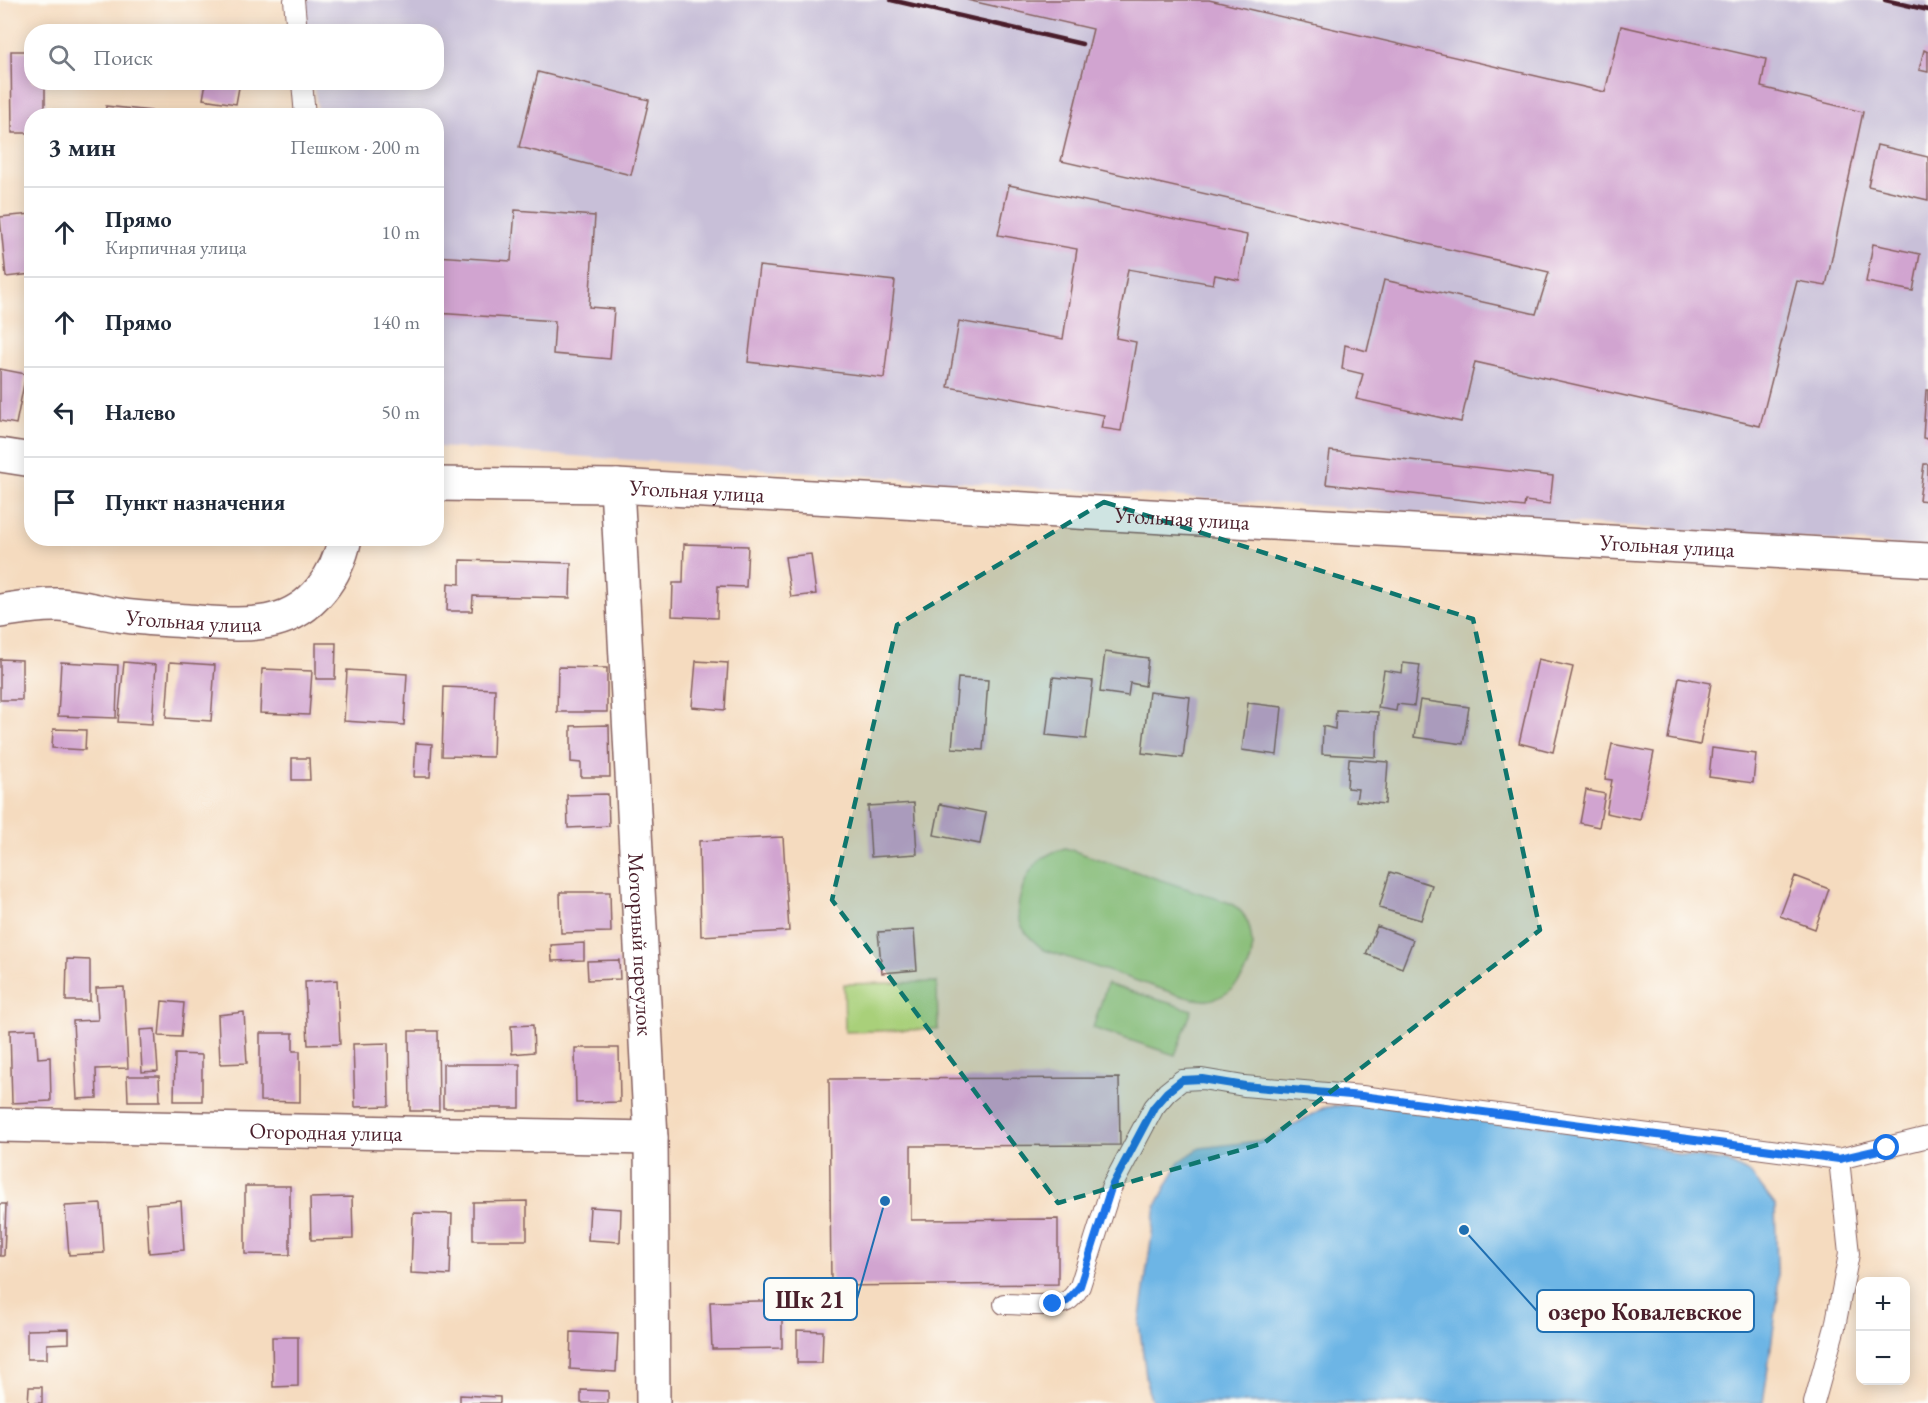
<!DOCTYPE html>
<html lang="ru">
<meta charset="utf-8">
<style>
:root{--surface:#fff;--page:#f2f2f3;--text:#1f2937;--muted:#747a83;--line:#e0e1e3}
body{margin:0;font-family:"EB Garamond",serif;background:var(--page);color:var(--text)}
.controls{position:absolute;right:18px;bottom:18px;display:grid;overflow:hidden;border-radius:12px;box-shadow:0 3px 15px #0003}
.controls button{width:54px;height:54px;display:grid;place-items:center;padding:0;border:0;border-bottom:2px solid var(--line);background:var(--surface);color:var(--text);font:30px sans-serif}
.stop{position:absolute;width:18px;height:18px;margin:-14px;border:4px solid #1a73e8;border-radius:50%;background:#fff}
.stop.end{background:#1a73e8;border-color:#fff;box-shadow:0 2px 6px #0008}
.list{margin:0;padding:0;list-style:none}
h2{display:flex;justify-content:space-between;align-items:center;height:78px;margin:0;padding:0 24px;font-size:26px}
h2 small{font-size:20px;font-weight:400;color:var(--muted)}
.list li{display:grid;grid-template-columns:39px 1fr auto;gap:18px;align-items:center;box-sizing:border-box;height:90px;padding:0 24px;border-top:2px solid var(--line)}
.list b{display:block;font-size:22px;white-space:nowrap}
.list p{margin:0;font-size:20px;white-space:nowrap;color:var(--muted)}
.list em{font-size:20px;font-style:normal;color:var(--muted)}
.icon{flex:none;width:33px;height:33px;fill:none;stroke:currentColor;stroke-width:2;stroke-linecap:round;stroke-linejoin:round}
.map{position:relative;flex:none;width:1928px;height:1403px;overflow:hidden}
.search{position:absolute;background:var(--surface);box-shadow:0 3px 15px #0003;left:24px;top:24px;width:420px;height:66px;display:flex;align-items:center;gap:15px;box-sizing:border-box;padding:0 21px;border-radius:24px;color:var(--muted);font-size:22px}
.panel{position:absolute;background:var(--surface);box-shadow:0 3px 15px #0003;left:24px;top:108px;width:420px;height:438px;border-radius:24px}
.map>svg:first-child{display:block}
.industrial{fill:#c8bfd8}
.green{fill:#a9d07a;stroke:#7a7852;stroke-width:1.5}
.water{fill:#6db5e5;stroke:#5c6a88;stroke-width:1.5}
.building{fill:#d1a4d0}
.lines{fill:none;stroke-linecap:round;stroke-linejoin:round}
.service-casing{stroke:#86615f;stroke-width:22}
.minor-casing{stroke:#86615f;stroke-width:36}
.tertiary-casing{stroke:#86615f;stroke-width:36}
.service{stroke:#fff;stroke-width:20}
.minor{stroke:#fff;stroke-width:33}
.tertiary{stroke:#fff;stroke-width:33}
.rail{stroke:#4a1f2b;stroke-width:4.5}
.route{stroke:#1a73e8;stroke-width:8}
.marked{fill:#0f766e;fill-opacity:0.2;stroke:#0f766e;stroke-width:4.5;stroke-dasharray:12 8;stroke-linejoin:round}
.labels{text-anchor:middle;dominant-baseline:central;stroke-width:4.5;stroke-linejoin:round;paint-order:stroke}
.street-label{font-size:22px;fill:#4a1f2b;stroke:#fdfcf7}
.leader{fill:none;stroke:#1f6fb2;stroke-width:2}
.callout-dot{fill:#1f6fb2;stroke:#fdfcf7;stroke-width:2}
.callout{fill:#fdfcf7;stroke:#1f6fb2;stroke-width:2}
.callout-label{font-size:24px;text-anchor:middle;font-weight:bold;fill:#4a1f2b}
</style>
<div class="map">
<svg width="1928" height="1403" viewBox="0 0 1928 1403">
<rect width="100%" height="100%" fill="#fdfcf7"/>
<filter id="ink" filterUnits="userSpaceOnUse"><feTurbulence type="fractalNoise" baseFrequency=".0167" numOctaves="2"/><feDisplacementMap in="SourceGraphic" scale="12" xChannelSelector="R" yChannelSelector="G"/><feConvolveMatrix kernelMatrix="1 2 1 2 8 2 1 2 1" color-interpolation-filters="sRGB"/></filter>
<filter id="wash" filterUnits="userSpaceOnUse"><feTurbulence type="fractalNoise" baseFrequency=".008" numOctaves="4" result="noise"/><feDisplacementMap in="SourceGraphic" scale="24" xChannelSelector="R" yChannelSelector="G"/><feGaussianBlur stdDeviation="1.35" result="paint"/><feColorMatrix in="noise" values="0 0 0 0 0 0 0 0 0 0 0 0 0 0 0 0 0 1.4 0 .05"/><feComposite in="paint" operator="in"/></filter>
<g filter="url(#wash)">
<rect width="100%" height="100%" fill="#f5dbbf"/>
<path class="industrial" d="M300 0H1928V547L437 447 436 116 319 115 313 83 436 82V32L305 31Z"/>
<path class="green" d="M1065 848 1230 903C1248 913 1252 929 1252 950 1252 972 1230 999 1206 1000 1187 1000 1166 990 1149 985 1114 973 1079 961 1044 950 1035 942 1023 933 1020 921 1017 915 1018 904 1020 897 1027 870 1037 856 1065 848Z
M937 982 938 1029 845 1032 844 984Z
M1107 984 1192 1010 1175 1055 1093 1028Z"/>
<path class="water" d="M1362 1102 1620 1135 1677 1154 1728 1162 1751 1174 1775 1205 1778 1297 1763 1403H1153L1148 1390 1139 1324 1156 1206 1179 1162 1200 1148 1267 1140 1323 1108Z"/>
<g id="blocks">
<path class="building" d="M967 0H1209L1605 92 1621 26 1766 59 1761 87 1863 112 1826 286 1797 281 1760 426 1475 362 1461 422 1356 399 1363 374 1342 369 1345 345 1367 351 1384 280 1536 314 1549 272 1061 161 1093 29Z
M1924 50 1928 52V72L1919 70Z
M11 51H32V82H45V116H32V133H12Z
M538 72 649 100 631 175 519 147Z
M206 82H240L236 104 203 99Z
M106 106 151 111 150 116H105Z
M1877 145 1928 157V200L1868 186Z
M1009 185 1247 235 1239 280 1215 275 1213 284 1128 269 1116 338 1136 342 1121 431 1101 428 1104 415 948 387 959 321 1063 339 1077 249 998 235Z
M515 210 595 216 589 307 614 309 610 359 553 354 555 321 436 313V256L511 261Z
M32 214V274L6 277 0 217Z
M1873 244 1920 254 1913 291 1866 282Z
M759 266 895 281 884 378 748 362Z
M0 369 26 374 16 424 0 421Z
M1926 390H1928V439L1923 438Z
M1330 451 1553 476 1550 504 1525 501 1524 507 1326 484Z
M1924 464H1928V501L1919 500Z
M287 538H310V543H287Z
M684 544 748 546 746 587 718 586 717 618 672 616 673 583H683Z
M811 554 816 594 791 597 785 557Z
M460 560 571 563 570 598 473 596 472 611H447L448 583 460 584Z
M316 643H336L335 679H316Z
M1105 652 1148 658 1145 686 1130 683 1128 696 1100 692Z
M0 659 22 660V700H0Z
M1538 659 1573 667 1553 752 1519 743Z
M696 661 728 663 725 710 692 707Z
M61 662 118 665 116 718 58 716Z
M124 662 156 665 152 724 118 722Z
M170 662 215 665 211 721 166 718Z
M1403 663 1420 665 1414 706 1397 704 1396 711 1378 708 1384 670 1402 673Z
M558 667 607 668V712H557Z
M262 669 312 671 309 715 260 713Z
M347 670 407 674 404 725 344 721Z
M1053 677 1093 681 1086 739 1046 735Z
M1679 677 1711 683 1700 745 1668 739Z
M958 678 988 680 983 750 952 748Z
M444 687 495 689 493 757 442 756Z
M1149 692 1190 697 1183 758 1142 753Z
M1420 700 1469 707 1463 744 1414 737Z
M1248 703 1282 707 1277 755 1242 750Z
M1336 710 1378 712 1376 757 1322 754 1323 726 1335 729Z
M609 725 610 777H581V763L571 762V726Z
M53 729 86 730 85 750 52 748Z
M416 743 432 744 430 777H414Z
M1612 744 1654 752 1640 820 1606 813 1612 780 1605 779Z
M1712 748 1756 754 1753 783 1709 777Z
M292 758H309L310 780H292Z
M1349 759 1388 762 1385 804 1356 801 1358 789 1347 788Z
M1586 790 1605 794 1599 827 1580 823Z
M608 794 609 826 568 828 567 795Z
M914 803 917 854 871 857 868 806Z
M940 804 986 813 980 844 934 835Z
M783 837 789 931 701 936 699 841Z
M1390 872 1432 885 1421 920 1379 908Z
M1795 876 1829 889 1815 929 1780 916Z
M560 892H610L611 932 561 933Z
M1377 926 1413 940 1402 968 1366 954Z
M914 930 917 970 882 973 878 932Z
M584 943V960L552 961 551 945Z
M67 959 90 960V1001H66Z
M619 960 620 979 588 980 587 961Z
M337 980 340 1044 308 1045 305 982Z
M124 987 128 1068 96 1069 97 1098 77 1099 73 1021 98 1020 96 988Z
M162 1001 184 1003 181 1037 159 1036Z
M244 1012 247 1063 220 1064 218 1015Z
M533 1025 534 1052 512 1054 511 1026Z
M36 1029 38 1058 50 1057 51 1101 12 1103 10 1030Z
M155 1029 158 1071 142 1072 140 1030Z
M409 1031H438L439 1111H410Z
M260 1033H293V1051H300V1102L260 1101Z
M388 1043 389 1106 355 1107 353 1044Z
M575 1048H619L620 1102 576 1103Z
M175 1054 202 1055V1101H174Z
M443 1064H520V1108H443Z
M127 1076H159L160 1101H128Z
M1119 1078 1120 1145 911 1146V1220L1058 1219V1284L831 1286 829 1079Z
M245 1186H290V1255L245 1254Z
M352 1197 353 1239 311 1240 310 1198Z
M181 1201 184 1250 149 1253 146 1204Z
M527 1201V1240H473V1202Z
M0 1204H6L4 1256H0Z
M101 1204 104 1253 69 1255 65 1206Z
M590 1207 621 1209 620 1242 588 1240Z
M413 1213 452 1214 450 1275 411 1273Z
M803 1300 804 1320H782V1348L712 1349 710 1302Z
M69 1329V1343L47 1344V1359H27V1330Z
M797 1330 823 1331 822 1363H797Z
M571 1332 618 1334 616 1372 570 1369Z
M272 1337H298V1386L273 1387Z
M29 1387H42V1403H28Z
M581 1390 608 1391V1403H581Z
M460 1395 500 1397V1403H460Z"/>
</g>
</g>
<g filter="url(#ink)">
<use href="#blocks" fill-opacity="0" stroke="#86615f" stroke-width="1.5"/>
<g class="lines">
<g class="service-casing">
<path id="service" d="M294 0 297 32
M302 82 305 116
M1004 1304C1020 1304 1054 1308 1067 1301 1073 1298 1077 1291 1080 1286L1111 1188 1154 1107 1167 1092 1182 1080 1202 1079 1244 1086 1362 1096 1839 1159
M1814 1403 1835 1327 1849 1254 1839 1159 1928 1137"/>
</g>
<g class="minor-casing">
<g id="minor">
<path id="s1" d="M617 486 651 1138 653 1403"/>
<path id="s2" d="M0 611C20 608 39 604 59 605 79 606 99 612 118 615 141 619 164 619 187 621 214 623 247 627 274 620 312 611 337 576 345 538"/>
<path id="s3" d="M0 1125 651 1138"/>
</g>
</g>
<g class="tertiary-casing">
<g id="tertiary">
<path d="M0 455 32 460"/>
<path id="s4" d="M436 484 617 486 1928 560"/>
</g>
</g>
<use href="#service" class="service"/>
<use href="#minor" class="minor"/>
<use href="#tertiary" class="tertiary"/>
<path class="rail" d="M891 0 1082 44
M1885 0 1928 10"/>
</g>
</g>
<g class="lines" filter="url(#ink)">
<path class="route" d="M1053 1304 1067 1301 1080 1286 1111 1188 1154 1107 1167 1092 1182 1080 1202 1079 1245 1086 1362 1096 1839 1159 1887 1148"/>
</g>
<path class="marked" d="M1104 502 1473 619 1540 930 1264 1143 1058 1203 832 900 897 625Z"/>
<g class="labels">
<g class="street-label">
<text stroke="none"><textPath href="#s4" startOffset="261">Угольная улица</textPath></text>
<text stroke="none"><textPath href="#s4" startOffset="747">Угольная улица</textPath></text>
<text stroke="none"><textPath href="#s4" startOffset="1233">Угольная улица</textPath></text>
<text stroke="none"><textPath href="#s2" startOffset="195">Угольная улица</textPath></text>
<text stroke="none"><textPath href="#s1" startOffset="459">Моторный переулок</textPath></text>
<text stroke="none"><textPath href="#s3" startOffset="326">Огородная улица</textPath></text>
</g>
</g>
<path class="leader" d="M885 1201L857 1299M1464 1230L1537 1311"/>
<g class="callout-dot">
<circle cx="885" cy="1201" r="6"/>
<circle cx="1464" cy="1230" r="6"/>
</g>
<g class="callout">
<rect x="764" y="1278" width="93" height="42" rx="6"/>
<rect x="1537" y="1290" width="217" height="42" rx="6"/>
</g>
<g class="callout-label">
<text x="810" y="1308">Шк 21</text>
<text x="1645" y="1320">озеро Ковалевское</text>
</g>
</svg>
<div class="controls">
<button>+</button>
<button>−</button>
</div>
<div class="stop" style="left:1887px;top:1148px"></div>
<div class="stop end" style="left:1053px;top:1304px"></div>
<div class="search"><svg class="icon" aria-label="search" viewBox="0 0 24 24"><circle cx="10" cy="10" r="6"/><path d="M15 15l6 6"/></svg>Поиск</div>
<section class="panel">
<h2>3 мин<small>Пешком · 200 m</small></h2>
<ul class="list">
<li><svg class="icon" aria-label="ahead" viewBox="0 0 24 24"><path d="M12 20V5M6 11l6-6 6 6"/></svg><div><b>Прямо</b><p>Кирпичная улица</p></div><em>10 m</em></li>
<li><svg class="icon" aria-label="ahead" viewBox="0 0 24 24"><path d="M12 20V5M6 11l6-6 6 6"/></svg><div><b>Прямо</b></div><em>140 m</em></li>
<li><svg class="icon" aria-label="left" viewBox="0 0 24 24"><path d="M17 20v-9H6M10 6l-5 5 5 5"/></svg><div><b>Налево</b></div><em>50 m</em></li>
<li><svg class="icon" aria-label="arrive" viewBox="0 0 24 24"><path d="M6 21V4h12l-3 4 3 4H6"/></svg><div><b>Пункт назначения</b></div></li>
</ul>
</section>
</div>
